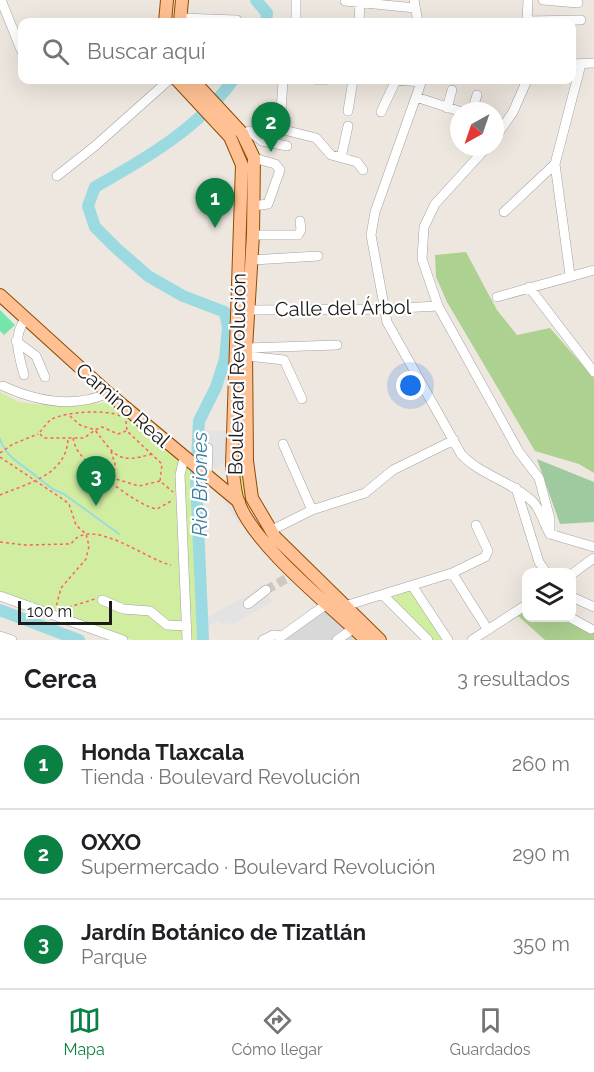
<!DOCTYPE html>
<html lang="es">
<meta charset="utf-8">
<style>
:root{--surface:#fff;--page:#f2f2f2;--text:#202124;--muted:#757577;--line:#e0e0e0;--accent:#0b8043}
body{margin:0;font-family:Raleway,sans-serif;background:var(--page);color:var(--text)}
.controls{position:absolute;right:18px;bottom:18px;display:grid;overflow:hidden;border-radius:12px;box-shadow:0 6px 24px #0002}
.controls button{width:54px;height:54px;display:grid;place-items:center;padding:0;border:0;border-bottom:2px solid var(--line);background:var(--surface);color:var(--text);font:30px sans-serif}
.compass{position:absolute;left:450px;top:102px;width:54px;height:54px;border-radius:50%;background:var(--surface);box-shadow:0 6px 24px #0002;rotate:220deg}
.scale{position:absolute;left:18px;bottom:15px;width:94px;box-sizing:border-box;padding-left:6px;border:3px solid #1b1b1b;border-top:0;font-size:16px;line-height:21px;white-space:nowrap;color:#1b1b1b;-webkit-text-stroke:4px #fff;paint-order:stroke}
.you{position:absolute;left:411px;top:386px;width:21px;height:21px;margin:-15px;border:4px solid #fff;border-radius:50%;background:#1a73e8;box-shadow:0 0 0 9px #1a73e833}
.badge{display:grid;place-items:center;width:39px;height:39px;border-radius:50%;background:var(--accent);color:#fff;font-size:20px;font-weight:700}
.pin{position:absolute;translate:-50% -50px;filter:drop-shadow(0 2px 3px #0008)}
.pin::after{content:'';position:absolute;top:32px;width:21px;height:18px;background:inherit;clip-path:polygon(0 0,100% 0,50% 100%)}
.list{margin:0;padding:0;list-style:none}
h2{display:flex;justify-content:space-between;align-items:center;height:78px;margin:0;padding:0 24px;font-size:26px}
h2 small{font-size:20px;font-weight:400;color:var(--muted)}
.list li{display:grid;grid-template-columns:39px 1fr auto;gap:18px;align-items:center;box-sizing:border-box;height:90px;padding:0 24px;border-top:2px solid var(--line)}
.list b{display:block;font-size:22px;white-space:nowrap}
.list p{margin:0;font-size:20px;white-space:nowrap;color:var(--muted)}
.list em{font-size:20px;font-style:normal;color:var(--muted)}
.icon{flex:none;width:33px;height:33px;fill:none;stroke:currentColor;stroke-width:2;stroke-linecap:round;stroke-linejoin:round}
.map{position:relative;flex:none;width:594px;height:640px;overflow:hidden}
.search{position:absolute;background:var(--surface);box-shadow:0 6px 24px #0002;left:18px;right:18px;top:18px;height:66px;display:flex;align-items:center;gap:15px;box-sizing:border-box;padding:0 21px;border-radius:12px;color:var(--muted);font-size:22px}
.sheet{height:348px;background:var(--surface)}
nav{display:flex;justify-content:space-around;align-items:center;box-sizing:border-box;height:84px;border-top:2px solid var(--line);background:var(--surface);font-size:16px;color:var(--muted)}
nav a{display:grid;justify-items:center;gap:3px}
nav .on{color:var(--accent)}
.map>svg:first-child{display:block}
.residential{fill:#d9d8d8}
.grass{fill:#d1eda0}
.forest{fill:#add190}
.cemetery{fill:#9fc99f}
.pitch{fill:#76e5a9}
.parking{fill:#e3e3e3}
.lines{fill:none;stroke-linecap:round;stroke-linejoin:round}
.stream{stroke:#9bdae0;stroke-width:2}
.river{stroke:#9bdae0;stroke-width:12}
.minor-tunnel{stroke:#cec8c2;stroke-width:9;stroke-dasharray:9 4.5;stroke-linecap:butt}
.minor-casing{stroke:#a2a2a2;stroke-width:10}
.major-casing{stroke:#924c00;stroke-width:14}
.path{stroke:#ff5f66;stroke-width:1.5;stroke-dasharray:3 3;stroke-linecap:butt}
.minor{stroke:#fff;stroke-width:9}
.major{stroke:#ffc193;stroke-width:12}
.labels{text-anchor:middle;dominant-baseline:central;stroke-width:4.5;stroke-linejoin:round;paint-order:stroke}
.street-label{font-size:20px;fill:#1b1b1b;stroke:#fff}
.water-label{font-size:21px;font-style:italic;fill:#3c7da1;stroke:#fff}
</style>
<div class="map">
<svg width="594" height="640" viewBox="0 0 594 640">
<rect width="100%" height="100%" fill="#eee7df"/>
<path class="residential" d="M325 611 355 640H277Z"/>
<path class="grass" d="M238 360 250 497 241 498Z
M0 392 19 402 42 405 112 403 190 464 197 640H133L0 594Z
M411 590 446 640H432L391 598Z"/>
<path class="forest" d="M466 252 497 310 517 335 550 328 594 378V473L579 464 535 451 447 302 436 277 435 255Z
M526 611V618H570L594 632V640H545L518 616Z"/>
<path class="cemetery" d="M537 459 594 482V522L560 524Z"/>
<path class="pitch" d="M0 310 15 325 4 335 0 331Z"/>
<path class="parking" d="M205 430 231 432 227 459 218 468 204 467Z
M227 498 243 519 239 524 224 502Z
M263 586 272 602 231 625 229 622 223 625 219 621 208 626 206 618Z"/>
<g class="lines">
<path class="stream" d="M0 439C7 459 22 464 36 476 46 484 52 490 64 494L119 534"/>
<path class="river" d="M256 0 267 13 266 22
M0 610 79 640
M203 640 196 477 199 421 216 387 225 359 228 327 225 312 183 296 148 276 116 248 95 227 88 206 95 187C145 159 199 128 233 80"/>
<path class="minor-tunnel" d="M266 590 291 576"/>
<g class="minor-casing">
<path id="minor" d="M1 0 22 52
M414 0 418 22
M543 0 578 3
M345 1 415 8
M180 18 237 20
M527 21 581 20
M296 22V0
M359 22 360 2
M527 22 528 0
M572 64 594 63
M317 80H325
M422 80 375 212 371 235 387 322 461 454C480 475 511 481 532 501 541 509 543 523 550 534L594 547
M416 97 459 111
M447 108 452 90
M348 111 353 80
M472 111 477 95
M381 112 396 80 421 82
M280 129 283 80
M249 131 262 141 287 146
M242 133 280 129 316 138 331 155 357 162 363 170
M495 138 513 112 527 80
M487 147 435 204 424 227 422 259 438 306 519 452 539 478 550 519V534
M341 158 348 126
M57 176 95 146 169 80
M253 206 268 204 280 170 275 164 254 158
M504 212 555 164
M253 235H298L301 230 300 221
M252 260 318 256
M570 275 555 164 581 64
M529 287 594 372
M497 297 594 270
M249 310 383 309 438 306
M16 341 36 356 45 377
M246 348 337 345
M246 356 284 360 302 399
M24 375C19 355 12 338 25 319
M3 386C36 401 73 409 108 393
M283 444 312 510
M184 458 180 475 187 640
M207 476 208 448
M516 488 539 562 546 572
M270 531 312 510 365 493 393 470 454 440
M452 573 488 630
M572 574 594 558
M413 587 448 640
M383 595 428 640
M0 596 123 640
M572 597 594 607
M102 600 123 609 150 611 167 625 187 626
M248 604 266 590
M345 606 452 573 485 557 488 551 476 525
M571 618 591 629
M0 636 12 640
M263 640 273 635 282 636 328 603
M337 640 354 628
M472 640 526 605"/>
</g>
<g class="major-casing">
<path id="major" d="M165 22 167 0
M180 22 182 0
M177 80 230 137 242 165 232 465C234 476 234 490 238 501 254 546 331 606 366 640
M193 80 242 133 254 158 253 235 246 348 247 461 252 498 275 537 380 640
M0 295 108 393 239 502"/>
</g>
<path class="path" d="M70 416 80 425 95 430 102 427 118 434 126 431
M120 416C108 409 65 412 52 419 47 422 43 429 39 433L44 438H84L95 430C116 457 118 464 152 454
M126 421 127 431 162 464 160 481 173 492
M73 438C74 442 75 447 78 451 88 467 139 507 157 509L173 500
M111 451 115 464 114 478
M0 453 13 444 38 434
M0 457 64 500 69 504 76 525 86 534 89 546 86 559 61 588 56 607
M111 481 116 479 139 486 160 481
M0 495C28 483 67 475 68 438
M0 542 25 545 71 544C90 514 148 561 171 565
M63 609 95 599"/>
<use href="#minor" class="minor"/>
<use href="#major" class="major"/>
</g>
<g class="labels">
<g class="street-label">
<text transform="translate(343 308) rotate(-1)">Calle del Árbol</text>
<text transform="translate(237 374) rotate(-89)">Boulevard Revolución</text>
<text transform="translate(123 405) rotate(41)">Camino Real</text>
</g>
<g class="water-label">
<text transform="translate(199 484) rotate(-90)">Rio Briones</text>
</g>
</g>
</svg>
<div class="controls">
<button><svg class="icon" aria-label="layers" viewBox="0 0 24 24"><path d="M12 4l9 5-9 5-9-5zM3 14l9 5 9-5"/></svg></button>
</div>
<svg class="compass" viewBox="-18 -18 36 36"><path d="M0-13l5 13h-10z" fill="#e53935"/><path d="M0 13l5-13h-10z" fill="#757577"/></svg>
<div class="scale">100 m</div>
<div class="you"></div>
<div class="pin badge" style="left:215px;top:228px">1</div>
<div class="pin badge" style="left:271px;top:152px">2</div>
<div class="pin badge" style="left:96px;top:506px">3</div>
<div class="search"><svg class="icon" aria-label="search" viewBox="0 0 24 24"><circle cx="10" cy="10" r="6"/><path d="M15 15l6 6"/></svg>Buscar aquí</div>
</div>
<section class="sheet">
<h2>Cerca<small>3 resultados</small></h2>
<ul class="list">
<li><span class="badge">1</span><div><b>Honda Tlaxcala</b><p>Tienda · Boulevard Revolución</p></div><em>260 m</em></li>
<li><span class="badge">2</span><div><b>OXXO</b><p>Supermercado · Boulevard Revolución</p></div><em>290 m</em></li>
<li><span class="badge">3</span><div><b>Jardín Botánico de Tizatlán</b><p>Parque</p></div><em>350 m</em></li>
</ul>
</section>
<nav>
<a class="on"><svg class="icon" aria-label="map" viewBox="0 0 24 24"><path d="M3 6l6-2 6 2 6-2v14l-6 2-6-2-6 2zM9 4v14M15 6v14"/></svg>Mapa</a>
<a><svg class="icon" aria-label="directions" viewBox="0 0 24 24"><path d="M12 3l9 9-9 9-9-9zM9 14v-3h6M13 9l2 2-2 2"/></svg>Cómo llegar</a>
<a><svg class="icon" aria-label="saved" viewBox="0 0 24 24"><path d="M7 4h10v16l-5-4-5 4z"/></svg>Guardados</a>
</nav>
